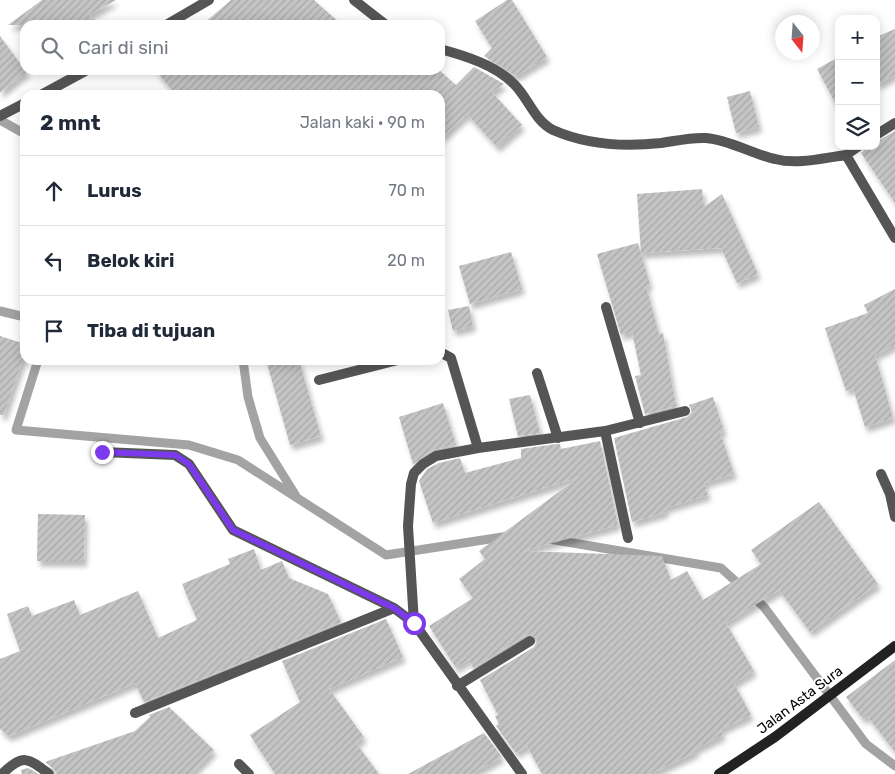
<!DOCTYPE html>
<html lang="id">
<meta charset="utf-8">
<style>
:root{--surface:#fff;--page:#f6f6f7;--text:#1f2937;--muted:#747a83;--line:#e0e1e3}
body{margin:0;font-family:Rubik,sans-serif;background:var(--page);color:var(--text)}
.controls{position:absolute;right:15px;top:15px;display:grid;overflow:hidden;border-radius:10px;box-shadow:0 2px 12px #0003}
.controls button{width:45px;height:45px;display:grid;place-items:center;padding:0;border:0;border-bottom:1px solid var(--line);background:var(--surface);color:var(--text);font:25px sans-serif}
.compass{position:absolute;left:775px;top:15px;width:45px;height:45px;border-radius:50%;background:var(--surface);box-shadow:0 2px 12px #0003;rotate:163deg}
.stop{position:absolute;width:15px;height:15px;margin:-11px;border:4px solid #7c3aed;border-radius:50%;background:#fff}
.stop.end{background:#7c3aed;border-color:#fff;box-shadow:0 1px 5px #0008}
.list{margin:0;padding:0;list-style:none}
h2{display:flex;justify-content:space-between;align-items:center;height:65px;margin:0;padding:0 20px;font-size:21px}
h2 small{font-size:16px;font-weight:400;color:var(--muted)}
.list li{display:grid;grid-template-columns:32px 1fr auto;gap:15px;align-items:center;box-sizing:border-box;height:70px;padding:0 20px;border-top:1px solid var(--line)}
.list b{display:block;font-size:19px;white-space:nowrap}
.list em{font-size:16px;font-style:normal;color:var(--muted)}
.icon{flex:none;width:28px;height:28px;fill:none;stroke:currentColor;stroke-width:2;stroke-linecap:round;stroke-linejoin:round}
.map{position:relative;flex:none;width:895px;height:774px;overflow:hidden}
.search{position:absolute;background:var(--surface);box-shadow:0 2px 12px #0003;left:20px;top:20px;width:425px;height:55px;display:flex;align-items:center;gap:12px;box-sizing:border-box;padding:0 18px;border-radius:15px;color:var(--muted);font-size:19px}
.panel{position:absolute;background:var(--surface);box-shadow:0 2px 12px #0003;left:20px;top:90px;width:425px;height:275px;border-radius:15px}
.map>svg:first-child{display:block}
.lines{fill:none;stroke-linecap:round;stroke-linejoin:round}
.stream{stroke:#a3a3a3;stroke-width:9}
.building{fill:url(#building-hatch);filter:url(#shadow)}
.lane{stroke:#555;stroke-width:10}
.street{stroke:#555;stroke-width:10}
.secondary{stroke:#222;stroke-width:10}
.route{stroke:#7c3aed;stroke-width:6}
.labels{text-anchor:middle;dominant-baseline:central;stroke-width:4;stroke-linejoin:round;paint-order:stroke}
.street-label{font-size:14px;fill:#000;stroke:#fff}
</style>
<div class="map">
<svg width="895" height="774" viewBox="0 0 895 774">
<defs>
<pattern id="building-hatch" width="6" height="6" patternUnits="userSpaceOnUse" patternTransform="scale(1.25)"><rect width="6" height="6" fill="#c4c4c4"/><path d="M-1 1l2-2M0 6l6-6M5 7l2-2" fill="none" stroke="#a7a7a7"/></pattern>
<filter id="shadow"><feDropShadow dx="3" dy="5.5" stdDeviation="2.5" flood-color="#0004"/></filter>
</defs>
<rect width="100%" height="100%" fill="#fff"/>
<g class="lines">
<path class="stream" d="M0 120 25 134
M0 311 25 317
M38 360 16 430 189 445 238 460 386 555 509 536
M243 360 248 397 260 438 296 496
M549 539 721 568 764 607 866 744 895 766"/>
</g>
<path class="building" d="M42 0H116L89 15 97 25H8Z
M231 0H314L342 25H202Z
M507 0H512L547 57 516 76 484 56 492 48 475 21Z
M895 29V75L876 85V37Z
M0 36 25 70 28 71 0 93Z
M839 57V106H837L817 69Z
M474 67 504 84 492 92 522 125 497 147 467 114 440 139V95H176L155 70H439L456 85Z
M750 91 759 127 736 133 727 97Z
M895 131V203L861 153 869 146H876V142Z
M702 189 704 207 722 194 758 274 737 283 721 248 641 253 637 194Z
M638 243 650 285 646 286 659 334 663 333 676 406 645 414 635 376 641 375 632 332 621 335 597 254Z
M511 252 522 289 470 304 459 266Z
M895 289V345L875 355 893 418 865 427 853 388 846 391 825 328 868 313 864 305Z
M469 306 473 326 453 331 448 310Z
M0 336 25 344V353L4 415H0Z
M266 360H299L321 436 290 445Z
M530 395 540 433 518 436 509 399Z
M713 397 724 431 720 432 734 474 704 483 708 495 665 508 666 512 632 522 614 438 687 417 692 412 689 405Z
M443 403 456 445 433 450 413 464 399 417Z
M600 441 618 525 523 551 662 556 671 580 687 571 703 600 761 564 751 550 819 502 878 584 810 632 779 590 726 623 754 671 734 683 751 715 720 730 723 735 695 749 696 752 650 774H542L527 746 516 753 496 726 499 724 495 716 498 715 480 680 534 647 537 641 536 637 526 635 473 668 469 659 456 668 429 626 473 598 459 579 485 559 479 551 579 477 433 523 419 481 427 469 439 463 460 458 465 473 521 458V449L556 444H560L561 449Z
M38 514 85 515 84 561H37Z
M254 549 261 570 282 561 289 578 328 594 341 622 144 702 135 683 9 736 0 729V659L20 651 7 614 28 606 32 616 74 600 80 615 138 591 158 638 197 620 182 584 230 564 228 559Z
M386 619 403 657 329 689 364 737 356 743 379 774H275L250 735 300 702 282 661Z
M895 660V752L867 716 863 719 846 697Z
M169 707 214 750 191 774H56L54 769 45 762 135 731 150 717 149 715Z
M484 733 502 757 471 774H408Z
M28 768 32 770 38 774H22L21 770Z"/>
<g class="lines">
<path class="lane" d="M239 764 249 774
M2 774C23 754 27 757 49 774"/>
<path class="street" d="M354 0 386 25
M166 25 209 0
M440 49C466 56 495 65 514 84 529 99 534 120 553 130 587 145 625 147 661 143 675 141 692 137 706 138 730 140 752 154 775 159 798 165 823 158 846 155L895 238
M41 95 87 70
M0 116 25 103
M876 135 895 123
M846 155 859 146
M606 307 640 423
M440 352 451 358 478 448
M537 373 558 438
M319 380 398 360
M605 431 628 538
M102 452 175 455 189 464 233 530 394 608 414 623 522 774
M881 474 890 494 895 517
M414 623 408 526 411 484 414 473 423 464 436 456 478 448 605 431 685 411
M457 686 530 641
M135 713 394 608"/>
<path class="secondary" d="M719 774 775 737 895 646"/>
</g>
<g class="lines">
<path class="route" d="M102 452 175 455 189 464 233 530 394 608 414 623"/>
</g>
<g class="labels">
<g class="street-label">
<text transform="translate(800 700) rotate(-37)">Jalan Asta Sura</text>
</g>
</g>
</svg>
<div class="controls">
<button>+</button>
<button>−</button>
<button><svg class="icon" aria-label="layers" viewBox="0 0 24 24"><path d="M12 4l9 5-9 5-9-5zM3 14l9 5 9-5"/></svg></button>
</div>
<svg class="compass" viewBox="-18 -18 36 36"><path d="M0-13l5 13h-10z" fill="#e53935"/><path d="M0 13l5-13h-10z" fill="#747a83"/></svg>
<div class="stop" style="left:414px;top:623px"></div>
<div class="stop end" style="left:102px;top:452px"></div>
<div class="search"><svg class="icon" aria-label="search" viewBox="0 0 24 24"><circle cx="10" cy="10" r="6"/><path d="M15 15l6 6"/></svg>Cari di sini</div>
<section class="panel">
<h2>2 mnt<small>Jalan kaki · 90 m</small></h2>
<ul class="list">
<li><svg class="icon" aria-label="ahead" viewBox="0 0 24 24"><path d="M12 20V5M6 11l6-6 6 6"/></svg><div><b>Lurus</b></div><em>70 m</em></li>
<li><svg class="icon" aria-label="left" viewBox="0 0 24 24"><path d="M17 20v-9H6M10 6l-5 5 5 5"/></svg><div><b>Belok kiri</b></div><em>20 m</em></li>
<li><svg class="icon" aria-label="arrive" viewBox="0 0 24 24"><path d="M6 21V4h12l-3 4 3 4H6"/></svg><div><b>Tiba di tujuan</b></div></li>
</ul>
</section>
</div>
